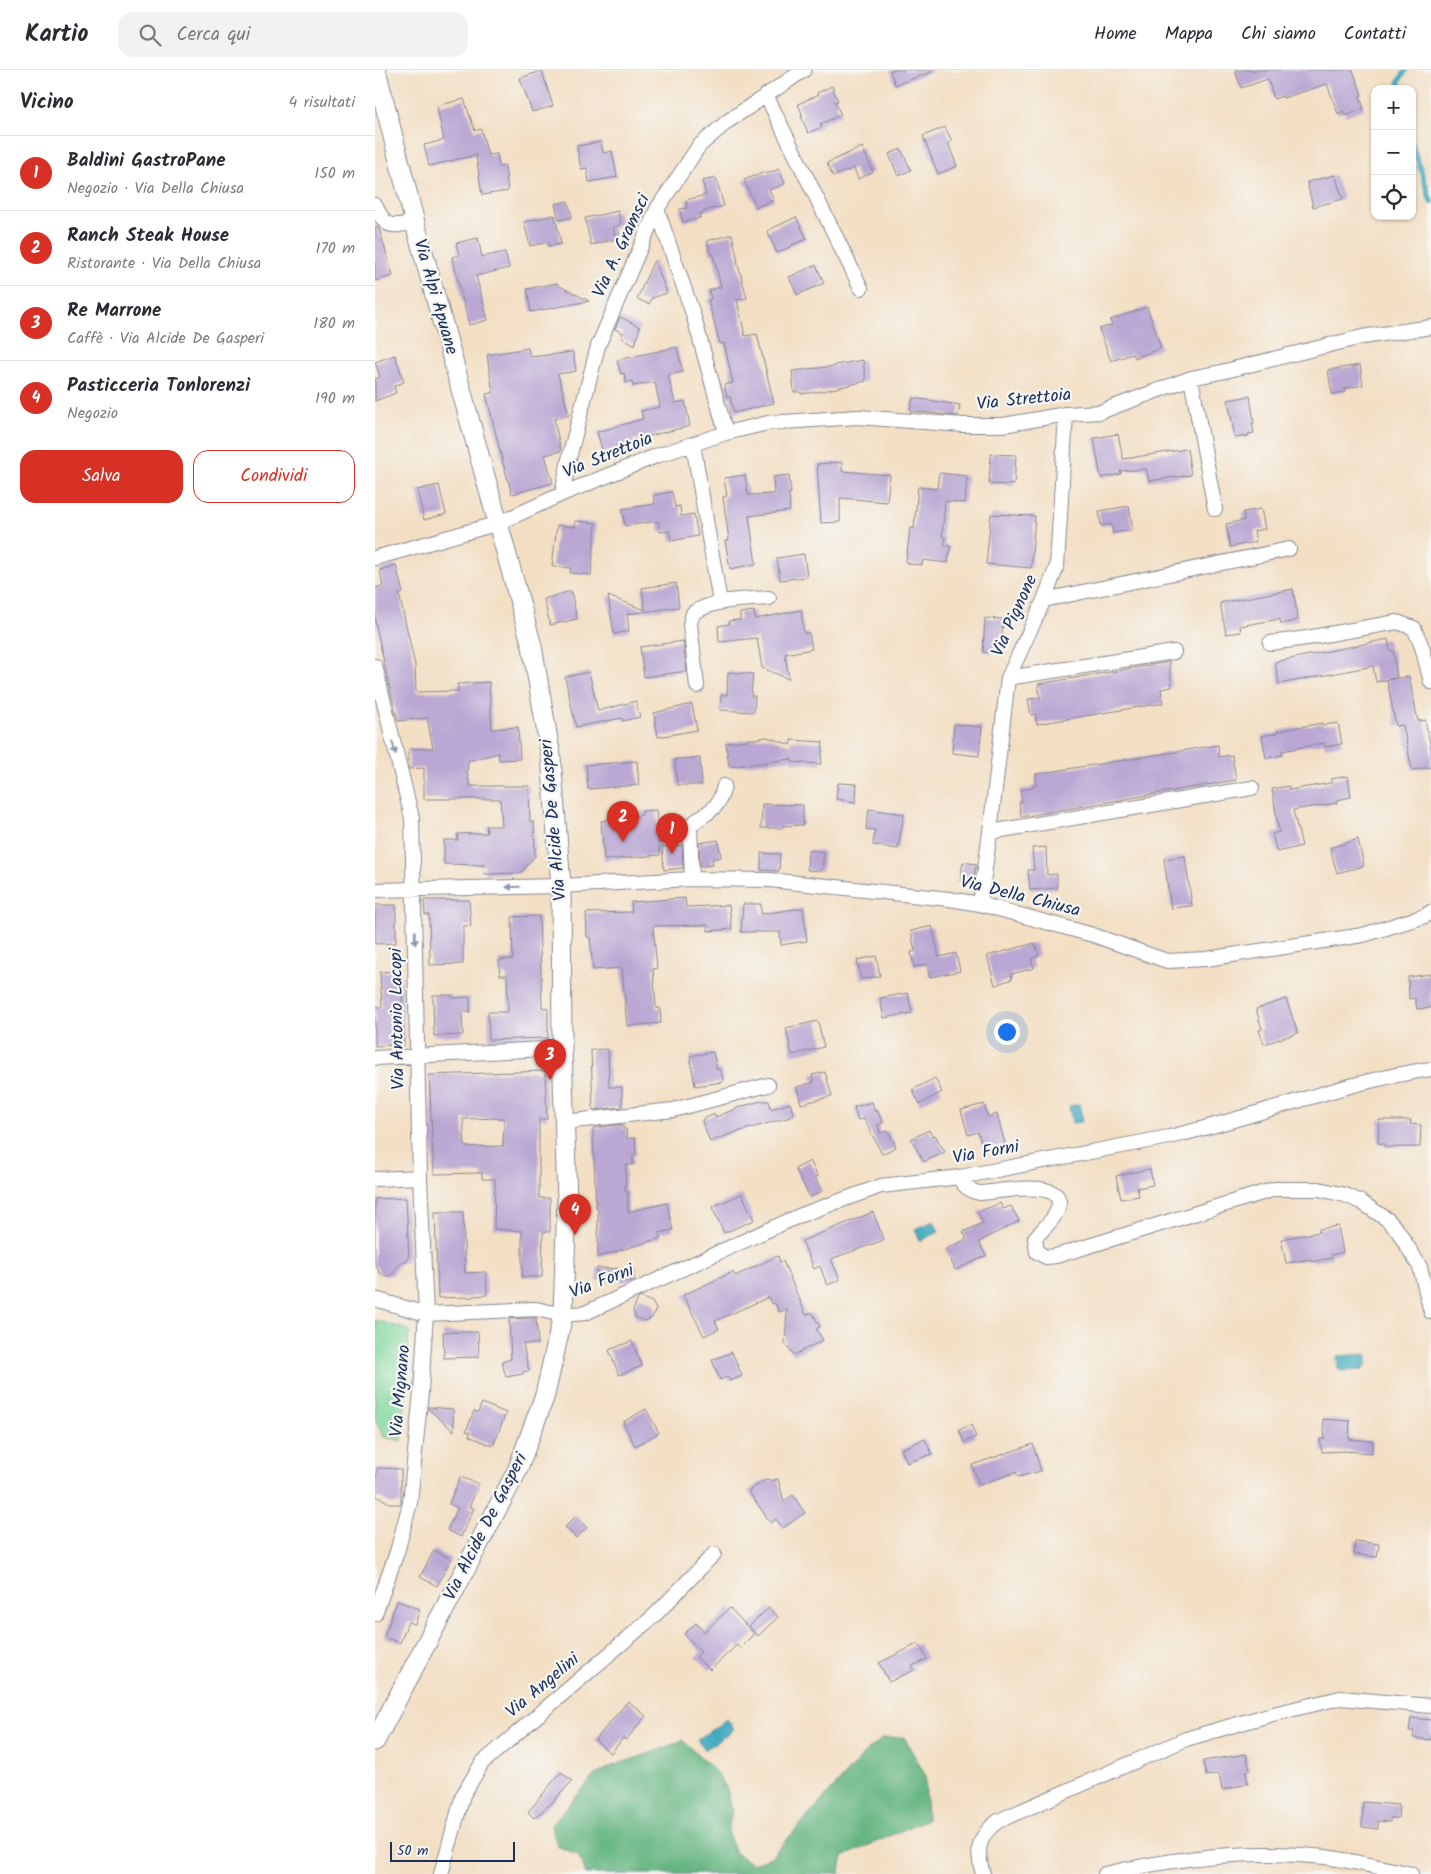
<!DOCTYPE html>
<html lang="it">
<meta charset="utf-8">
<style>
:root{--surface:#fff;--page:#f2f2f3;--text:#2b2b33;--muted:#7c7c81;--line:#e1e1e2;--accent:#d93025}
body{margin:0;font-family:Kalam,sans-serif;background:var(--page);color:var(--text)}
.controls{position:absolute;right:15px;top:15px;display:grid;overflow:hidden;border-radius:10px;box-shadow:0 1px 4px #0004}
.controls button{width:45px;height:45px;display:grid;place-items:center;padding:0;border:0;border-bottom:1px solid var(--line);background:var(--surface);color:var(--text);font:25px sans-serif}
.scale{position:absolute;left:15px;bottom:12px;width:125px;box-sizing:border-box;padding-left:5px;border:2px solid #1b2f5e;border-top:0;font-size:14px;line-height:18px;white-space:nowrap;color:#1b2f5e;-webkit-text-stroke:4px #f6f6f2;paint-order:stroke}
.you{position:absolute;left:631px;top:961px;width:18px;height:18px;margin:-12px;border:4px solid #fff;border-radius:50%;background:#1a73e8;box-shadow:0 0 0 8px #1a73e833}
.badge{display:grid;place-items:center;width:32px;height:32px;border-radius:50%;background:var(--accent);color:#fff;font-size:16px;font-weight:700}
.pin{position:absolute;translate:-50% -41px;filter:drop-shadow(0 1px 2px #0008)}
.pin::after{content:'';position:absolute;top:26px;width:18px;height:15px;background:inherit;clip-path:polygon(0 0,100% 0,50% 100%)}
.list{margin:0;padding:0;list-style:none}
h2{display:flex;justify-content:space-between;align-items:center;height:65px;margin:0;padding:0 20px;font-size:21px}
h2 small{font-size:16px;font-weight:400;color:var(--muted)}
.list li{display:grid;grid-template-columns:32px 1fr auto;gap:15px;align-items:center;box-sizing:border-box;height:75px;padding:0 20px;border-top:1px solid var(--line)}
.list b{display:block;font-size:19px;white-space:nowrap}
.list p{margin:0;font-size:16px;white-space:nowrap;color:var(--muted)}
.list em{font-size:16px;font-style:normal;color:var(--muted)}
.actions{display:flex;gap:10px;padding:15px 20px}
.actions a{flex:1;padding:11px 0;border:1px solid var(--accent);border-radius:15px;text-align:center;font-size:18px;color:var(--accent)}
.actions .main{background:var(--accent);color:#fff}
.icon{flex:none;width:28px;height:28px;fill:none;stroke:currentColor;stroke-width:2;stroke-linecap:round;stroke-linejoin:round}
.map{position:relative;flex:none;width:1056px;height:1804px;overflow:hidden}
header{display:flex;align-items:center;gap:30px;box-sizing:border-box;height:70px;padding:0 25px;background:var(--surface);border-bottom:1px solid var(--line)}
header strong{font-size:24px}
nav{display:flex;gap:28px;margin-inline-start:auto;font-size:18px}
.search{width:350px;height:45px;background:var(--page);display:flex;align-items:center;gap:12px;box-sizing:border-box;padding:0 18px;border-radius:15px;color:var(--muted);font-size:19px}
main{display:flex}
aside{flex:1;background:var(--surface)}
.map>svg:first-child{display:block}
.green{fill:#7dd59a;stroke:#4c827c}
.forest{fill:#66b682;stroke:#407270}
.water{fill:#40abbf;stroke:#2e6d8e}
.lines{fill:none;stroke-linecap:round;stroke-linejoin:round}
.stream{stroke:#40abbf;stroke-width:5}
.building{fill:#baa7d3;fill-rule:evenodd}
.minor-casing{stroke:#878791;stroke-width:16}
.secondary-casing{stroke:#878791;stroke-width:21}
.minor{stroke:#fff;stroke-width:14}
.secondary{stroke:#fff;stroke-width:19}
.oneway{fill:#8d97ae}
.labels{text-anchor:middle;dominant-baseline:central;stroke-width:4.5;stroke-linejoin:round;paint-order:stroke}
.street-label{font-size:18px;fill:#1b2f5e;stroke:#f6f6f2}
</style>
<header>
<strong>Kartio</strong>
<div class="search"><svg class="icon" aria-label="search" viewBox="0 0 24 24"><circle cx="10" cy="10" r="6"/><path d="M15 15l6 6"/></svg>Cerca qui</div>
<nav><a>Home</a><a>Mappa</a><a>Chi siamo</a><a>Contatti</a></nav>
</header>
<main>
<aside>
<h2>Vicino<small>4 risultati</small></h2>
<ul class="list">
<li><span class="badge">1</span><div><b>Baldini GastroPane</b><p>Negozio · Via Della Chiusa</p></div><em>150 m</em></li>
<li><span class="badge">2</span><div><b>Ranch Steak House</b><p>Ristorante · Via Della Chiusa</p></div><em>170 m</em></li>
<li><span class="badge">3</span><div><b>Re Marrone</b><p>Caffè · Via Alcide De Gasperi</p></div><em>180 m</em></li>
<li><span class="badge">4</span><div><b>Pasticceria Tonlorenzi</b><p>Negozio</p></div><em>190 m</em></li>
</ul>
<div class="actions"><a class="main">Salva</a><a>Condividi</a></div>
</aside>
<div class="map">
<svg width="1056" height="1804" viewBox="0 0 1056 1804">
<rect width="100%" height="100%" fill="#f6f6f2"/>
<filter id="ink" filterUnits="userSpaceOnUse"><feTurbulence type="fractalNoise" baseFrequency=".02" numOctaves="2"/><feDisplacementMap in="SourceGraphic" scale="10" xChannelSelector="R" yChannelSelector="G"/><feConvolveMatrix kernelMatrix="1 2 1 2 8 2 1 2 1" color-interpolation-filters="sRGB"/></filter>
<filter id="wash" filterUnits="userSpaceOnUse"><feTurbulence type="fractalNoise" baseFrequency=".0096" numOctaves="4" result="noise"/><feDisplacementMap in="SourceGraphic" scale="20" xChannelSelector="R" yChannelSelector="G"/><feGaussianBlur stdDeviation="1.12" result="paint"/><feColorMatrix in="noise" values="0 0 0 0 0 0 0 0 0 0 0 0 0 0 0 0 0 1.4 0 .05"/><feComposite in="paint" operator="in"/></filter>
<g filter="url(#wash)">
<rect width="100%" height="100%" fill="#f3dfc4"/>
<path class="green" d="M0 1250 34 1260 27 1371 9 1367 0 1350Z"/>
<path class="forest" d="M529 1667 550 1705 552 1749 468 1787 464 1804H211L203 1785 182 1776 176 1755 219 1706 237 1696 276 1683 308 1670 338 1699 351 1717 357 1739 353 1761 359 1782 377 1794 396 1787 491 1682 508 1668Z"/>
<path class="water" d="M705 1034 707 1052 697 1053 694 1036Z
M559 1151 564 1162 545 1171 540 1159Z
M992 1284V1295L988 1300 967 1301 963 1299 962 1286Z
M352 1649 359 1659 330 1680 322 1670Z"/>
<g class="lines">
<path class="stream" d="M1025 19 1024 11 1031 0
M1037 73 1056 132"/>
</g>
<g id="blocks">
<path class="building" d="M515 0H557V2L520 15Z
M860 0H978L987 25 985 26 989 39 970 46 969 41 963 44 952 14 908 28 907 26 899 29 893 9 866 18Z
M167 1 178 36 157 42 145 8Z
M457 16 463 31 460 32 466 45 445 54 447 57 433 63 426 46H428L423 34 443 25 442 23Z
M89 29 100 61 106 59 113 85 122 84 124 97 130 96 133 121 107 125 101 85 54 96 49 75 69 70 62 36Z
M570 57 577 71 573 73 582 96 563 104 548 66Z
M226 72 228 83 237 81 242 107 214 112 212 98 206 99 202 76Z
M487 77 498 102 483 109 479 98 458 106 452 93Z
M526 79 536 100 523 106 514 84Z
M404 99 410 114 394 120 399 130 381 137 369 110 390 102 391 104Z
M960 105 968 129 938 137 932 112Z
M341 108 349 136 329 141V143L324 144 325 148 308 152 305 139 312 138 311 130 331 125 327 111Z
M193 131 197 147 184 150 180 134Z
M243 141 246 155 238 157 241 169 216 175 210 148Z
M180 145 186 174 174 176 173 172 155 176 149 152Z
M421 147 432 169 417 175V176L402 183 392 161Z
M0 157 4 158 18 206 0 211Z
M357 164 363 191H362L372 228 362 230 370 266 382 264 399 333 359 343 355 327H352L349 315 358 313 349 273 345 274 333 230 336 229 334 220 346 217 338 184 336 185 332 171Z
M103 168 107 187 130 182 134 198 101 206 113 250 94 255 77 187 84 185 81 173Z
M279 190 292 223 277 228 274 234 262 229Z
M441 195 449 213 422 225 414 207Z
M182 213 183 215 214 231 156 242 152 219Z
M772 237 786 278 760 288 758 284 736 291 724 259 737 255 735 250Z
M245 247 265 257 260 275 246 267 248 263 240 259Z
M302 277 308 302 293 305 300 333 310 331 315 356 258 370 260 376 237 384 236 381 228 383 222 362 268 349 266 341 285 337 280 312 258 316 257 311 251 313 249 303 246 304 242 290Z
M153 278 155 287 198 282 201 301 183 304 194 345 179 349 186 381 170 385 178 413 137 424 129 397 111 324 118 323 112 285Z
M20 285 29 312 19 316 21 323 0 331V309L5 307 0 292Z
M488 290 491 311 448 321 426 324V322H419L417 301 461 296 460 295Z
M985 295 988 315 969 319 970 322 957 324 953 300Z
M875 326 879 353H877L879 363 873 364 874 366 860 368 853 330Z
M538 328 585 335 583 346 535 341Z
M743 364 748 389 812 379 816 405 774 411 771 399 745 401 746 404 726 408 719 368Z
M616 384 641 385 639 415 614 414Z
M467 392V401L515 405 512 432 465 428V452L446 453 442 394Z
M564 403 592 406 590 433 570 431 567 467H570V476H575L573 493 548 490 547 495 534 494V493L531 492 535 458 539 459 543 417 562 419Z
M370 405 373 425 399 424 398 407 414 405 416 423H414L415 441 374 446 381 494 355 499 350 471 354 470 348 427 352 426 349 408Z
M64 415 71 444 49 450 42 420Z
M297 422 300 437 305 436 306 446 319 444 323 466 296 471 294 461 285 462 283 451 250 456 247 439 280 434 278 425Z
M754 436 758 460 738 463 736 454 726 456 724 441Z
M886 439 890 459 879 461 881 472 855 477 851 454 869 450 868 442Z
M616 444 660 446 656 498 611 494Z
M200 451 221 453 216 505 195 503 196 498 177 496 182 455 200 457Z
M429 484 432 507 405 510 402 488Z
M21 495 28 523 24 524 40 595 41 622 84 621 82 614 114 612 117 659 143 657 145 689 124 690 123 683 93 691 92 703 95 716H154L155 752H159L160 786 145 803 110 804 109 795 69 794V770H83L82 764 112 763 111 756H127L125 729H49V698L34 699V679L58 678 52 648 23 651 12 607 0 550V518L8 516 5 500Z
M301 513 304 537 252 544 254 561 239 564 233 526 270 540 267 518Z
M918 519 923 550 906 554 905 549 865 556 866 562 851 564 845 533Z
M196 521 202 549 175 555 169 529Z
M426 540 429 563H434L437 579 410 584 414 609 387 598 382 568 344 572 343 556 354 554V551L365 550V543L379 541 380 549Z
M610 548 628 549 626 583 608 582Z
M1013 569 1015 581 1018 580 1022 608 1001 612 998 596 904 614 900 592Z
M308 571 312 601 269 607 265 577Z
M794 592 797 617 786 619 788 633 662 654 660 644 656 645 653 629 665 628 663 614Z
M214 602 223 641 261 631 265 647 248 651 247 648 201 657 190 607Z
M353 602 378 604 376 626H380L379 642 345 640 346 625H352Z
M1034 606 1043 651 1050 650 1056 679V697L1037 700 1028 655 1021 656 1012 610Z
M317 634 322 660 283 667 279 643Z
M947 653 948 655 963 653 967 674 950 677 949 673 907 681 908 685 891 688 887 666 903 663V661Z
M579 654 607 657 604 686 577 683Z
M392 667 416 675V670L448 672 446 694 417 692V689L354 697 351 673Z
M843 675 844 687 857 685 861 710 646 747 644 732H647L645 720 657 718 658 715 661 716V704Z
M325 688 327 715H302L300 689Z
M262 691 264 715 213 719 211 695Z
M973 706 976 727 962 730V733L918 740 927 776 902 782 897 764 904 762 897 719 914 716V720L956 713V709Z
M463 713 482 714 481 732 461 729Z
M387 734 428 735V755L407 756V758H386Z
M494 739 529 744 523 779 498 775 500 760 491 759Z
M281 740 285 785 229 790 226 751 232 750V749L267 745V741Z
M983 769 989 796 962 803 955 778Z
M343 770 346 787 337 789 338 795 325 796 324 773Z
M307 775 308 798 289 800 287 777Z
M671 777 672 805 682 804V818L655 820 653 800H659L657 778Z
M433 780 449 782 447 801 432 800Z
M386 783 405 784 404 801 386 800Z
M810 786 817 836 796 838 789 789Z
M588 792 601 794 599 807 585 811Z
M310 828 311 837 354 835 357 859 333 861V855L278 856 282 898 278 899 281 938H285L286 953 252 956 247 898 218 900 215 867H212L211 843 257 842 256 832Z
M49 830H94L96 856H88V894L55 895 54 845H50Z
M368 834H386V844L428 838 432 871 406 875 405 862H366Z
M0 835H21V873L0 874Z
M164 846 167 937 173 939V968L114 970 113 942H133L132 905H125L124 890 138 889 137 847Z
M557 856 564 887 581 883 585 901 555 907 552 894 539 897 536 882 540 881 536 861Z
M660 873 664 886 656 889 659 898 636 904 637 909 620 915 612 886Z
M501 886 505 906 486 909 482 890Z
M26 901 29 975 0 976V937H7L5 902Z
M1056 904V938L1042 939 1040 928 1034 929 1033 907Z
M533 923 537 943 509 948 505 928Z
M58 925H77V928L95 927V942H87L88 965 59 966Z
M911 929 923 963 889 974 884 960 887 959 881 939Z
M443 951 449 977 417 985 411 958Z
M233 979 234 1017H247V1037L218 1040 216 980Z
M338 982 342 1000 346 999 348 1012 320 1016 315 986Z
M170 1001 172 1049H164V1128H175V1162H168L167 1207H147V1161L119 1159 120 1109H107V1103L59 1104 54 1005ZM129 1048 128 1076 90 1077 88 1049Z
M450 1002 457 1026 426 1034 422 1017 439 1012 437 1005Z
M560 1008 567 1022 545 1034 537 1020Z
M386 1031H394L396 1039 415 1033 419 1046 358 1063 335 1072 327 1051 328 1049 340 1044 341 1047 365 1037Z
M497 1032 500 1042 502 1040 508 1053 503 1055 505 1063 513 1061 521 1077 507 1084 489 1049 483 1050 479 1037Z
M609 1034 613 1047 622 1044 630 1074 608 1080 603 1062 593 1065 586 1040Z
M1004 1050H1036L1035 1054 1046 1055 1045 1077H1010L1009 1074 1003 1073Z
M248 1054V1059H251L252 1068H260L261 1085H258V1095H251L250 1121 253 1122V1142L292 1133 298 1160 284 1163 286 1168 223 1187V1139H221L218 1059 219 1058Z
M554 1060 557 1066 560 1065 570 1082 549 1092 536 1069Z
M435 1091 443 1106 440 1107 447 1121 435 1127 420 1099Z
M775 1099 778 1115 762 1118 764 1126 746 1129 741 1106Z
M367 1124 379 1150 349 1163 337 1137Z
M31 1128 34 1188H32V1192L25 1193 17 1205 9 1206 4 1202 0 1194V1129Z
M625 1133 628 1139 636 1136 644 1151 604 1172 611 1186 580 1200 571 1179 592 1169 588 1162 608 1153 603 1142Z
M60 1142H88L90 1203 111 1202 112 1225 98 1226V1227L63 1228Z
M498 1142 509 1170 456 1189 465 1210 452 1215 445 1196 439 1199 427 1171Z
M963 1156 968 1182 956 1185 957 1188 936 1192V1189L911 1193 906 1169 944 1162V1159Z
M403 1186 405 1192 408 1191 431 1245 437 1242 445 1257 441 1259 448 1270 419 1285 410 1273 412 1239 404 1242 400 1233 397 1234 394 1227 340 1251 344 1259 329 1266 308 1225 358 1202 360 1206Z
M222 1198 259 1199V1211H222Z
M265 1227 277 1232 281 1239 277 1248 270 1251 261 1248 258 1240 263 1229Z
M161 1248 163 1274H148L154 1301 148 1302V1304L131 1307 127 1292 136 1289 134 1249Z
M68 1262H103L104 1287 69 1288Z
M257 1271 267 1296 244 1305 234 1280Z
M357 1282 367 1306 355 1311 353 1307 345 1310 337 1290Z
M107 1333 131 1343 118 1376 94 1366 95 1362 91 1361 99 1341 103 1342Z
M53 1337 78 1339 79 1361 53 1339Z
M271 1339 284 1363 260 1376 248 1352Z
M948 1349 975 1351 974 1369 998 1371 997 1383 969 1381 947 1382 945 1369H950Z
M596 1355 601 1367 589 1372 584 1360Z
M550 1369 557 1384 532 1393 526 1379Z
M658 1374 666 1401 643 1407 641 1402 604 1415 597 1395Z
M2 1398 26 1399V1434H17L1 1426Z
M85 1407 104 1414 94 1437 99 1438 86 1467 72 1460 83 1438 74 1434Z
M403 1409 409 1431 418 1425 430 1443 408 1458 401 1449 396 1453 373 1421 390 1410 396 1411Z
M201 1446 212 1458 201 1468 190 1457Z
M980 1471 1004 1474 1002 1487 979 1484Z
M59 1480 76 1489 62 1516 45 1507Z
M22 1531 45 1539 40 1554 33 1552 25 1573 9 1567Z
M355 1538 379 1564 365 1578 362 1575 335 1600 321 1587 326 1582 309 1564 321 1553 329 1562Z
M394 1538 403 1547 383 1566 374 1556Z
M544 1574 552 1589 537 1596 539 1600 514 1612 504 1593 540 1575Z
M253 1631 271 1646 251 1670 248 1668 236 1683 220 1670Z
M1036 1648 1056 1650V1670L1038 1668 1039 1661H1034Z
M871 1684 875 1700 871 1701 873 1714 847 1720 844 1704 831 1706 828 1691Z
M186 1702 197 1711 178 1732 159 1748 153 1742Z
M988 1732 1024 1735 1023 1748H1015V1752L1003 1751V1759L987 1757Z"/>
</g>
</g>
<g filter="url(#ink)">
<use href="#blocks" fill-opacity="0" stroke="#878791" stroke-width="1"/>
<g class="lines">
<g class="minor-casing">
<path id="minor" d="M391 25 486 218
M0 135C12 160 14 156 40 153
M282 139 318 244 351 363
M816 308 840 439
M318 374 345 532
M187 424 196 380 223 276 282 139 324 76 353 51 429 0
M0 488 124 453 187 424 281 386 351 363 393 353 483 347 588 355H628L691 344 725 342 816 308 846 302 987 267 1056 257
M669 530 914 479
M895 573 932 568 1022 552 1039 558 1047 577 1056 612
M0 596 37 748 45 1107 51 1244 46 1322 35 1433 22 1482 0 1544
M633 608 799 582
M322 616 315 554 318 543C339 529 368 530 394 528
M615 762 877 718
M317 809 315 756C332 740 343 743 349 716
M0 820 186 816 317 809 395 810 574 829 605 834 718 865 792 891 831 889 988 865 1050 846 1056 842
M605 834 615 762 633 608 669 530 682 496 691 344
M0 988 187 978
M190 1052 298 1040 393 1015
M585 1107C587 1116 596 1122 605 1123 619 1123 697 1105 682 1141 678 1151 667 1160 660 1168L662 1182 671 1187 681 1186 900 1119H944L970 1125 986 1132 1013 1150 1023 1161 1045 1197 1056 1242
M0 1109 45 1107
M0 1229 51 1244 161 1239 188 1245 210 1243 426 1145 506 1116 585 1107 794 1067C882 1047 966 1012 1056 999
M66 1804 88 1725 107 1693 280 1545 339 1484
M608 1804C601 1780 602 1767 623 1751L811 1669 894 1645 965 1628 1056 1636
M730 1804C802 1787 876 1779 950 1787 978 1791 1008 1798 1036 1804"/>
</g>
<g class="secondary-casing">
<path id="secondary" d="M0 1671 142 1401 170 1325 188 1245 192 1130 187 978 186 816 176 687 157 576 40 153 1 0"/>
</g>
<use href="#minor" class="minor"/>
<use href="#secondary" class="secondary"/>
</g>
<defs><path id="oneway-solid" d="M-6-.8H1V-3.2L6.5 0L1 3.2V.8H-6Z" transform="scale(1.25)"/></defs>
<g class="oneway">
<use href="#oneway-solid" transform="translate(19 678) rotate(76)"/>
<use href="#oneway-solid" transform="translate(138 817) rotate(179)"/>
<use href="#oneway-solid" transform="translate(40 868) rotate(88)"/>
</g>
</g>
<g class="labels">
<g class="street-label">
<text transform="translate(247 176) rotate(-65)">Via A. Gramsci</text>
<text transform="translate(60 227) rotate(74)">Via Alpi Apuane</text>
<text transform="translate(649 330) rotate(-6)">Via Strettoia</text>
<text transform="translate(233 386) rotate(-22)">Via Strettoia</text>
<text transform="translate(640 546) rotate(-66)">Via Pignone</text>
<text transform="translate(179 750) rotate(-95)">Via Alcide De Gasperi</text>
<text transform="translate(645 827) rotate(14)">Via Della Chiusa</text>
<text transform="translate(23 949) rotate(-91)">Via Antonio Lacopi</text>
<text transform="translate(611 1083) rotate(-10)">Via Forni</text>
<text transform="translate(227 1212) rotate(-21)">Via Forni</text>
<text transform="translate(26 1321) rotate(-85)">Via Mignano</text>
<text transform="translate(111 1457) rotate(-63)">Via Alcide De Gasperi</text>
<text transform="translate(168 1616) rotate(-40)">Via Angelini</text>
</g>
</g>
</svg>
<div class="controls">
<button>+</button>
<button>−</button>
<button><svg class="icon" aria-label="locate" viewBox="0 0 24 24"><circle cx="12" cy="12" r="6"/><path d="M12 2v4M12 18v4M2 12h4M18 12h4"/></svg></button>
</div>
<div class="scale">50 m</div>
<div class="you"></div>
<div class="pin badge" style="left:297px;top:784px">1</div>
<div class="pin badge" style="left:248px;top:772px">2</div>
<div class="pin badge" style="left:175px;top:1010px">3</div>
<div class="pin badge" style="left:200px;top:1165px">4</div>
</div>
</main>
